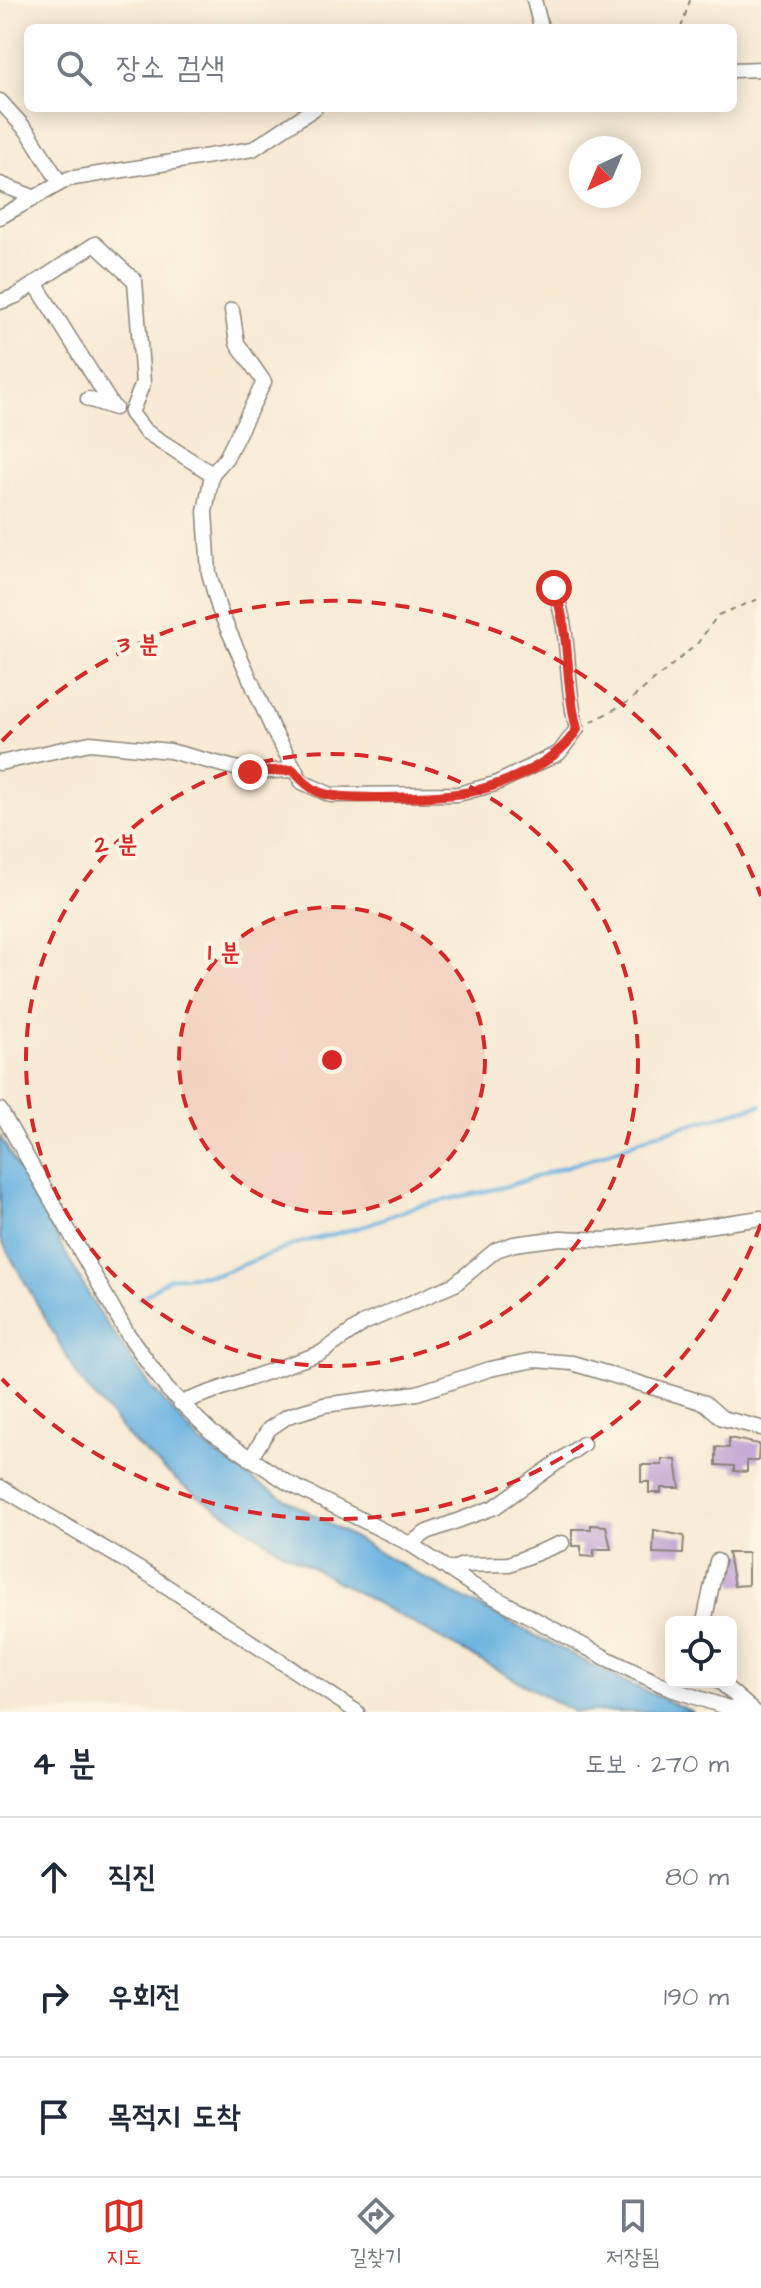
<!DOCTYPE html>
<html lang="ko">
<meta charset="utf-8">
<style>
:root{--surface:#fff;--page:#f6f6f7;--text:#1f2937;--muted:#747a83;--line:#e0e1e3;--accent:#d93025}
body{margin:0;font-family:"Architects Daughter","Poor Story",sans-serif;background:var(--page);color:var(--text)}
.controls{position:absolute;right:24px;bottom:24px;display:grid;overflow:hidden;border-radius:12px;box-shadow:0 4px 20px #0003}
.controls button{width:72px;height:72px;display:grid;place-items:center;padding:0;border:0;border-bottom:2px solid var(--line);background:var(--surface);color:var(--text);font:40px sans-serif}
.compass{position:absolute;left:569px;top:136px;width:72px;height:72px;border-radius:50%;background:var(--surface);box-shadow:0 4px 20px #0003;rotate:224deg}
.stop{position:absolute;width:24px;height:24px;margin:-18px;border:6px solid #d93025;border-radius:50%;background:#fff}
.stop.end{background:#d93025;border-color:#fff;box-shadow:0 2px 8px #0008}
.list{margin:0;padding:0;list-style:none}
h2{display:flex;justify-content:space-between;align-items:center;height:104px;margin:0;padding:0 32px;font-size:34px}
h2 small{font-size:26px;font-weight:400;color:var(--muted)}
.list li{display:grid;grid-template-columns:52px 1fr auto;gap:24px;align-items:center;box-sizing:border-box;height:120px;padding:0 32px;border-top:2px solid var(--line)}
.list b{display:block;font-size:30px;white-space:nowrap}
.list em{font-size:26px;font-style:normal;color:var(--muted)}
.icon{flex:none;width:44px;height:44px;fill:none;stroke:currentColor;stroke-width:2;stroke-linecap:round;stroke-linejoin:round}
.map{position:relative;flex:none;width:761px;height:1712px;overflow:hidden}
.search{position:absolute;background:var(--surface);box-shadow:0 4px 20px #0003;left:24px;right:24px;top:24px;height:88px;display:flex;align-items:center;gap:20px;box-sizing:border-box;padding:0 28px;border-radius:12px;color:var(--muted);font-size:30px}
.sheet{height:464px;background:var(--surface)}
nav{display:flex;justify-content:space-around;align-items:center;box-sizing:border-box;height:112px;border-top:2px solid var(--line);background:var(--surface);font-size:22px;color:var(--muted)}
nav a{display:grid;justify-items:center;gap:4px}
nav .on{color:var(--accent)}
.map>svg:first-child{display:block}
.water{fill:#69b2e1;stroke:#42677e;stroke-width:2}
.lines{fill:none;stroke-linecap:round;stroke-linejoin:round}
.stream{stroke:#69b2e1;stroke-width:4}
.building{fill:#bc9bd3}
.minor-casing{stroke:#8a8378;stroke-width:17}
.path{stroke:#8a8378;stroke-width:2;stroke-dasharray:6 6;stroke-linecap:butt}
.minor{stroke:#fff;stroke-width:14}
.route{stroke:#d93025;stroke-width:10}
.ring{fill:none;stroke:#d62828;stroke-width:4;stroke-dasharray:14 10}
.centre{fill:#d62828;stroke:#fcf5e5;stroke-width:4}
.ring-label{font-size:24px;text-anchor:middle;font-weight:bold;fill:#d62828;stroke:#fcf5e5;stroke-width:8;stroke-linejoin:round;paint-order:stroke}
</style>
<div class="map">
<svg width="761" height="1712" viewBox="0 0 761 1712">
<rect width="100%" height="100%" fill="#fcf5e5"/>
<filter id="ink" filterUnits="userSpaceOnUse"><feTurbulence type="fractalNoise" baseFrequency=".0125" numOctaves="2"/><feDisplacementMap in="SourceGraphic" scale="16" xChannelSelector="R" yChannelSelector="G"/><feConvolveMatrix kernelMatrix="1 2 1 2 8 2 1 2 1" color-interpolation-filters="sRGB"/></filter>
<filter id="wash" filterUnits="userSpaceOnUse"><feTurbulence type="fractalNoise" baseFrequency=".006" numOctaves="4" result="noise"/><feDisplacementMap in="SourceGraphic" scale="32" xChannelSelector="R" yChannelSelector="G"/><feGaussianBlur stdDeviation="1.8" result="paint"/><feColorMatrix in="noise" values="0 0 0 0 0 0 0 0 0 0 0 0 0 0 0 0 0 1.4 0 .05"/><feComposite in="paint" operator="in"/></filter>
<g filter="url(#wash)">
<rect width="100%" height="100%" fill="#f8ead4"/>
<path class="water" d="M 0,1136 L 98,1311 L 151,1387 L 201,1443 L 259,1484 L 432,1582 L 621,1680 L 693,1712 L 574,1712 L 280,1550 L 183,1486 L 133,1442 L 80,1380 L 0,1238 Z"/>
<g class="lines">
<path class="stream" d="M 140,1299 L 169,1278 L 219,1274 L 299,1243 L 358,1228 L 414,1207 L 508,1186 L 622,1148 L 652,1135 L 761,1105"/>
</g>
<g id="blocks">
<path class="building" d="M 729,1438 L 759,1444 L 758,1461 L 747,1461 L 747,1472 L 734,1471 L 734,1466 L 716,1465 L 716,1447 L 729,1448 Z
M 662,1459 L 676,1460 L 680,1488 L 661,1488 L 661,1493 L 649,1493 L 649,1482 L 641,1482 L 641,1465 L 662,1465 Z
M 591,1525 L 606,1526 L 611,1549 L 594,1549 L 594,1557 L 581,1556 L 581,1546 L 572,1546 L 572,1529 L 591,1529 Z
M 654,1530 L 684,1536 L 683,1554 L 653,1553 Z
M 728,1553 L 748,1553 L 748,1585 L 734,1586 Z"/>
</g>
</g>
<g filter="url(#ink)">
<use href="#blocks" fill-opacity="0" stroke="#8a8378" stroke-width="2"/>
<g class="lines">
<defs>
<path id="minor" d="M 534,0 L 541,27
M 733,70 L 761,69
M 0,101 L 29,133 L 60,183
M 0,184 L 33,197
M 0,217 L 68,179 L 253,149 L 315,108
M 35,283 L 113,407
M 0,302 L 16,296 L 95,244 L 135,281 L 143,383 L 131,413 L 145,431 L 212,474
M 232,310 L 237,343 L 264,382 L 226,458 L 212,474 L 205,512 L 209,573 L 219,609 L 272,728 L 302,782 L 331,795 L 458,794 L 495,784 L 559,753 L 577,729 C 564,680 572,637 554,588
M 88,399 L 115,408
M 0,763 L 90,743 L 170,751 L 250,772 L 293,770
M 0,1110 L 127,1333 L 167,1389 L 211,1432 L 288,1483 L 410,1544 L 472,1585 L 608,1659 L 671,1689 L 741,1712
M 180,1403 L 321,1353 L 364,1323 L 455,1284 L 496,1250 L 514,1244 L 560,1238 L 605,1240 L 645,1235 L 761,1218
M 250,1459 L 269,1429 L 288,1416 L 324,1405 L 417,1393 L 490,1369 L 535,1360 L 572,1363 L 705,1403 L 722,1418 L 761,1428
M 0,1487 L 151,1576 L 357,1712
M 410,1544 L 427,1532 L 495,1507 L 583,1444
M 449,1570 L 463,1565 L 509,1564 L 562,1543
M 704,1622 L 717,1561
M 720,1682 L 755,1712"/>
</defs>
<use href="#minor" class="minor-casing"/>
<path class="path" d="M 681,28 L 690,0
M 591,722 L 628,702 L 697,644 L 718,615 L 761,598"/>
<use href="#minor" class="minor"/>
</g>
</g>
<g class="lines" filter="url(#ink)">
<path class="route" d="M 250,772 L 293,770 C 301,780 309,788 321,793 C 345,802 448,797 474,791 C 510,782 558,762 577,729 C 564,680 572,638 554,588"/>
</g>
<circle cx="332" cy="1060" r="153" fill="#d62828" fill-opacity=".12"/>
<g class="ring">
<circle cx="332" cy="1060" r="153"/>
<circle cx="332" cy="1060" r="306"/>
<path d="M761 1224A459 459 0 0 1 2 1379M2 741A459 459 0 0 1 761 896"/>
</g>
<circle cx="332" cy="1060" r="12" class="centre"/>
<g class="ring-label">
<text x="138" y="652">3 분</text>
<text x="116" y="852">2 분</text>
<text x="224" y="960">1 분</text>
</g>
</svg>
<div class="controls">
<button><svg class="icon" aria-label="locate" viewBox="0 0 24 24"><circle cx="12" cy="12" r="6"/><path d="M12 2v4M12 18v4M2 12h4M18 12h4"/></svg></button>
</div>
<svg class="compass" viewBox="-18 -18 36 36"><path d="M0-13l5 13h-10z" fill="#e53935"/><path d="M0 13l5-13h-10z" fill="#747a83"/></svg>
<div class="stop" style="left:554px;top:588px"></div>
<div class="stop end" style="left:250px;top:772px"></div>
<div class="search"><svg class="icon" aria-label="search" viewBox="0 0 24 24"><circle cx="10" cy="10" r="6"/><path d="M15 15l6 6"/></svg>장소 검색</div>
</div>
<section class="sheet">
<h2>4 분<small>도보 · 270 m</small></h2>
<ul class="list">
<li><svg class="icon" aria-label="ahead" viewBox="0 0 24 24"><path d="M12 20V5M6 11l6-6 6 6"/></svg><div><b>직진</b></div><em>80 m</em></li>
<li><svg class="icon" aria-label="right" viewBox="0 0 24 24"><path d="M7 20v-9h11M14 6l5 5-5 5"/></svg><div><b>우회전</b></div><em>190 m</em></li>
<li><svg class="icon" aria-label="arrive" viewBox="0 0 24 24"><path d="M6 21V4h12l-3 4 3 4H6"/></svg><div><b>목적지 도착</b></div></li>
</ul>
</section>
<nav>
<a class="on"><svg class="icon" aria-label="map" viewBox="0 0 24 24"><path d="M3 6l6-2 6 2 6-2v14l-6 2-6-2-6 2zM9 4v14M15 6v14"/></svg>지도</a>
<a><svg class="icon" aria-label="directions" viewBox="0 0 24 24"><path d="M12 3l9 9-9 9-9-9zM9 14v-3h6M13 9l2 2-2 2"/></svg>길찾기</a>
<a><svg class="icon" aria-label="saved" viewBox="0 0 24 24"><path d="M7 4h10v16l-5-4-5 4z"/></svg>저장됨</a>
</nav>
